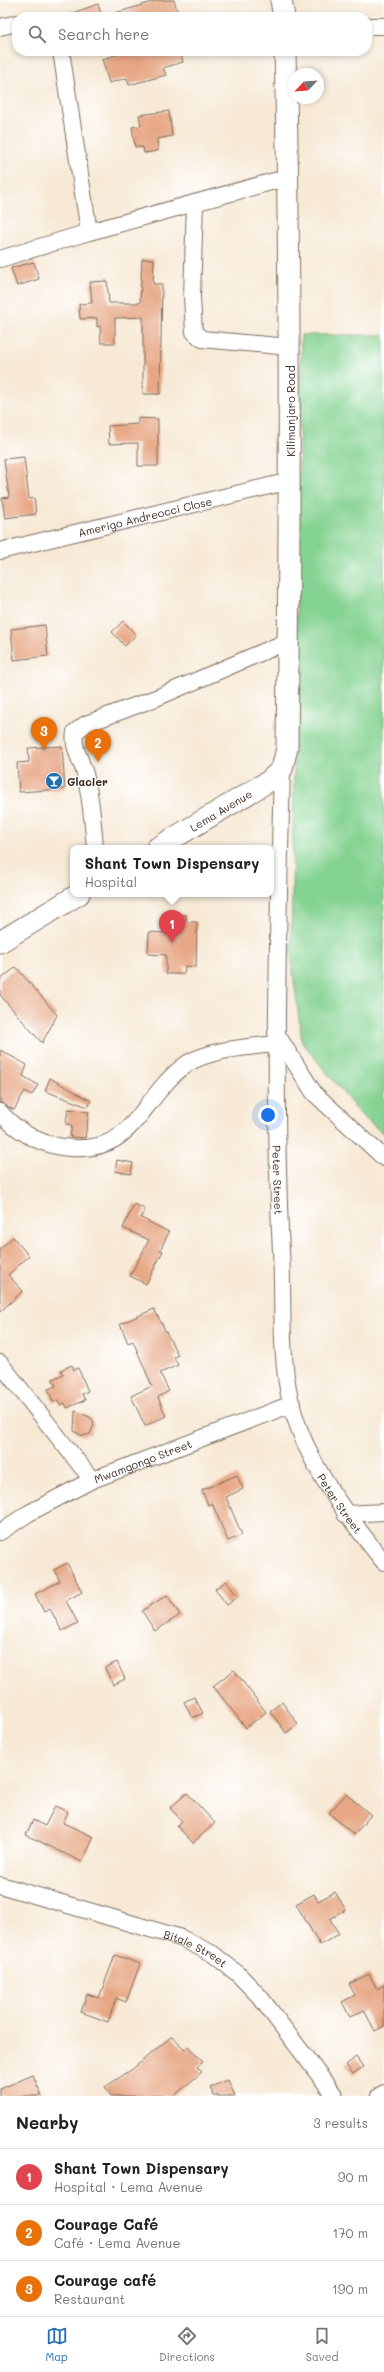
<!DOCTYPE html>
<meta charset="utf-8">
<style>
:root{--surface:#fff;--page:#f6f6f6;--text:#202124;--muted:#757577;--line:#e0e0e0;--accent:#1f6fb2}
body{margin:0;font-family:Mali,sans-serif;background:var(--page);color:var(--text)}
.compass{position:absolute;left:288px;top:68px;width:36px;height:36px;border-radius:50%;background:var(--surface);box-shadow:0 2px 6px #0003;rotate:245deg}
.you{position:absolute;left:268px;top:1115px;width:14px;height:14px;margin:-10px;border:3px solid #fff;border-radius:50%;background:#1a73e8;box-shadow:0 0 0 6px #1a73e833}
.badge{display:grid;place-items:center;width:26px;height:26px;border-radius:50%;background:var(--accent);color:#fff;font-size:13px;font-weight:700}
.pin{position:absolute;translate:-50% -33px;filter:drop-shadow(0 1px 2px #0008)}
.pin::after{content:'';position:absolute;top:21px;width:14px;height:12px;background:inherit;clip-path:polygon(0 0,100% 0,50% 100%)}
.popup{position:absolute;left:70px;top:845px;width:204px;height:52px;box-sizing:border-box;display:grid;place-content:center;border-radius:8px;background:var(--surface);filter:drop-shadow(0 1px 3px #0005);font-size:13px;white-space:nowrap;color:var(--muted)}
.popup b{font-size:15px;color:var(--text)}
.popup::after{content:'';position:absolute;left:50%;top:100%;margin-left:-8px;border:8px solid transparent;border-top-color:var(--surface)}
.list{margin:0;padding:0;list-style:none}
h2{display:flex;justify-content:space-between;align-items:center;height:52px;margin:0;padding:0 16px;font-size:17px}
h2 small{font-size:13px;font-weight:400;color:var(--muted)}
.list li{display:grid;grid-template-columns:26px 1fr auto;gap:12px;align-items:center;box-sizing:border-box;height:56px;padding:0 16px;border-top:1px solid var(--line)}
.list b{display:block;font-size:15px;white-space:nowrap}
.list p{margin:0;font-size:13px;white-space:nowrap;color:var(--muted)}
.list em{font-size:13px;font-style:normal;color:var(--muted)}
.icon{flex:none;width:22px;height:22px;fill:none;stroke:currentColor;stroke-width:2;stroke-linecap:round;stroke-linejoin:round}
.map{position:relative;flex:none;width:384px;height:2096px;overflow:hidden}
.search{position:absolute;background:var(--surface);box-shadow:0 2px 6px #0003;left:12px;right:12px;top:12px;height:44px;display:flex;align-items:center;gap:10px;box-sizing:border-box;padding:0 14px;border-radius:16px;color:var(--muted);font-size:15px}
.sheet{height:220px;background:var(--surface)}
nav{display:flex;justify-content:space-around;align-items:center;box-sizing:border-box;height:56px;border-top:1px solid var(--line);background:var(--surface);font-size:11px;color:var(--muted)}
nav a{display:grid;justify-items:center;gap:2px}
nav .on{color:var(--accent)}
.map>svg:first-child{display:block}
.grass{fill:#85d392;stroke:#607e58}
.building{fill:#e7a785}
.lines{fill:none;stroke-linecap:round;stroke-linejoin:round}
.minor-casing{stroke:#7d6d5e;stroke-width:18}
.major-casing{stroke:#7d6d5e;stroke-width:23}
.minor{stroke:#fff;stroke-width:16}
.major{stroke:#fff;stroke-width:21}
.labels{text-anchor:middle;dominant-baseline:central;stroke-width:3;stroke-linejoin:round;paint-order:stroke}
.street-label{font-size:11px;fill:#3b2a1e;stroke:#fff}
.poi-label{font-size:11px;font-weight:bold;fill:#3b2a1e;stroke:#fff;text-anchor:start}
</style>
<div class="map">
<svg width="384" height="2096" viewBox="0 0 384 2096">
<rect width="100%" height="100%" fill="#fff"/>
<filter id="ink" filterUnits="userSpaceOnUse"><feTurbulence type="fractalNoise" baseFrequency=".025" numOctaves="2"/><feDisplacementMap in="SourceGraphic" scale="8" xChannelSelector="R" yChannelSelector="G"/><feConvolveMatrix kernelMatrix="1 2 1 2 8 2 1 2 1" color-interpolation-filters="sRGB"/></filter>
<filter id="wash" filterUnits="userSpaceOnUse"><feTurbulence type="fractalNoise" baseFrequency=".012" numOctaves="4" result="noise"/><feDisplacementMap in="SourceGraphic" scale="16" xChannelSelector="R" yChannelSelector="G"/><feGaussianBlur stdDeviation="0.9" result="paint"/><feColorMatrix in="noise" values="0 0 0 0 0 0 0 0 0 0 0 0 0 0 0 0 0 1.4 0 .05"/><feComposite in="paint" operator="in"/></filter>
<g filter="url(#wash)">
<rect width="100%" height="100%" fill="#f7e9d6"/>
<path class="grass" d="M 301,335 L 384,335 L 384,1134 L 361,1115 L 302,1042 L 291,957 Z"/>
<g id="blocks">
<path class="building" d="M 159,0 L 174,0 L 179,17 L 112,17 L 112,14 Z
M 98,4 L 102,17 L 67,17 L 67,15 Z
M 122,51 L 180,51 L 183,62 L 163,68 L 166,75 L 129,85 L 127,78 L 109,83 L 102,59 L 123,53 Z
M 169,111 L 172,136 L 157,139 L 158,151 L 144,153 L 143,147 L 135,147 L 132,127 L 141,126 L 139,115 Z
M 142,259 L 154,259 L 153,284 L 162,284 L 160,394 L 143,394 L 143,317 L 115,318 L 115,343 L 101,343 L 100,326 L 97,327 L 97,318 L 80,319 L 79,304 L 92,303 L 90,282 L 107,281 L 109,303 L 140,303 Z
M 34,262 L 39,279 L 17,286 L 11,268 Z
M 138,418 L 158,419 L 158,466 L 138,466 L 138,443 L 109,444 L 108,426 L 138,424 Z
M 24,457 L 29,499 L 34,498 L 36,514 L 5,518 L 2,498 L 9,497 L 4,459 Z
M 123,621 L 136,635 L 125,646 L 112,632 Z
M 45,625 L 48,656 L 14,660 L 11,629 Z
M 62,746 L 65,789 L 19,792 L 17,763 L 29,762 L 28,748 Z
M 168,914 L 186,915 L 186,922 L 197,922 L 196,967 L 185,966 L 184,974 L 166,974 L 166,955 L 148,954 L 149,932 L 167,933 Z
M 16,967 L 57,1015 L 42,1043 L 0,995 L 0,980 Z
M 0,1050 L 27,1065 L 23,1076 L 38,1085 L 32,1095 L 25,1091 L 14,1110 L 0,1102 Z
M 50,1078 L 91,1101 L 88,1107 L 45,1091 Z
M 68,1109 L 89,1112 L 85,1138 L 70,1137 L 72,1125 L 66,1124 Z
M 117,1160 L 133,1163 L 131,1174 L 115,1171 Z
M 134,1204 L 145,1209 L 141,1218 L 169,1232 L 160,1250 L 163,1251 L 146,1284 L 130,1276 L 149,1240 L 123,1228 Z
M 13,1237 L 29,1256 L 8,1275 L 23,1291 L 0,1312 L 0,1249 Z
M 154,1309 L 178,1355 L 174,1357 L 178,1365 L 160,1373 L 169,1391 L 158,1397 L 166,1416 L 145,1426 L 131,1396 L 152,1386 L 133,1341 L 128,1343 L 120,1324 Z
M 72,1365 L 74,1370 L 78,1368 L 88,1391 L 82,1394 L 85,1400 L 67,1408 L 65,1403 L 60,1405 L 58,1400 L 53,1402 L 48,1389 L 56,1386 L 53,1379 L 63,1374 L 61,1370 Z
M 75,1411 L 90,1417 L 93,1421 L 94,1425 L 90,1434 L 82,1436 L 74,1431 Z
M 237,1475 L 243,1489 L 226,1497 L 242,1535 L 228,1541 L 212,1503 L 208,1505 L 202,1490 Z
M 67,1563 L 82,1592 L 66,1601 L 78,1623 L 62,1631 L 50,1609 L 44,1612 L 35,1594 L 60,1581 L 54,1570 Z
M 226,1581 L 238,1597 L 227,1605 L 215,1589 Z
M 167,1595 L 180,1615 L 155,1631 L 142,1611 Z
M 117,1662 L 125,1679 L 113,1685 L 105,1668 Z
M 234,1670 L 266,1712 L 246,1728 L 213,1686 Z
M 194,1697 L 203,1713 L 192,1718 L 184,1702 Z
M 282,1702 L 298,1724 L 286,1733 L 270,1711 Z
M 187,1793 L 215,1823 L 193,1843 L 177,1826 L 182,1821 L 170,1808 Z
M 346,1794 L 371,1815 L 354,1835 L 329,1813 Z
M 55,1806 L 68,1812 L 63,1823 L 94,1837 L 82,1862 L 26,1835 L 33,1820 L 45,1826 Z
M 335,1892 L 346,1910 L 330,1919 L 339,1934 L 320,1945 L 296,1904 L 314,1894 L 318,1901 Z
M 115,1955 L 140,1964 L 126,2002 L 116,1998 L 108,2022 L 81,2012 L 87,1994 L 99,1998 Z
M 369,1974 L 377,1989 L 384,1985 L 384,2026 L 375,2031 L 364,2010 L 350,2017 L 342,2002 L 355,1995 L 349,1984 Z
M 172,2036 L 184,2050 L 189,2046 L 203,2062 L 197,2067 L 202,2072 L 174,2096 L 111,2096 L 105,2087 L 131,2070 Z
M 356,2057 L 363,2067 L 353,2074 L 346,2065 Z
M 33,2075 L 42,2096 L 0,2096 L 0,2089 Z
M 228,2080 L 235,2096 L 214,2096 L 210,2087 Z"/>
</g>
</g>
<g filter="url(#ink)">
<use href="#blocks" fill-opacity="0" stroke="#7d6d5e" stroke-width="1"/>
<g class="lines">
<defs>
<g id="minor">
<path d="M 367,26 L 384,26"/>
<path d="M 0,27 L 17,23"/>
<path d="M 61,51 L 89,232"/>
<path d="M 195,203 L 192,297 L 194,332 L 202,339 L 289,347"/>
<path d="M 0,259 L 89,232 L 289,177"/>
<path id="s1" d="M 0,551 L 290,481"/>
<path id="s2" d="M 282,769 C 278,930 273,1091 281,1252 C 284,1302 279,1355 291,1403 C 306,1463 346,1515 384,1562"/>
<path d="M 95,848 C 93,823 91,798 85,774 C 81,759 72,747 75,732 L 86,724 L 156,698 L 288,641"/>
<path d="M 276,1033 L 314,1093 L 384,1158"/>
<path d="M 0,1112 C 16,1130 37,1143 62,1147 C 120,1155 131,1124 163,1086 C 170,1078 179,1069 188,1063 C 214,1049 247,1047 276,1044"/>
<path d="M 0,1363 L 92,1480"/>
<path d="M 345,1514 L 384,1512"/>
<path id="s3" d="M 0,1532 L 29,1513 L 92,1480 L 292,1404"/>
<path id="s4" d="M 0,1885 L 181,1938 L 213,1954 L 238,1974 L 260,1997 L 335,2096"/>
<path d="M 379,2096 L 384,2093"/>
</g>
<g id="major">
<path d="M 281,0 L 284,17"/>
<path id="s5" d="M 157,848 L 269,781 L 282,769 L 287,748 C 290,516 291,283 285,51"/>
<path d="M 0,942 L 79,894"/>
</g>
</defs>
<use href="#minor" class="minor-casing"/>
<use href="#major" class="major-casing"/>
<use href="#minor" class="minor"/>
<use href="#major" class="major"/>
</g>
</g>
<defs>
<symbol id="bar-disc" viewBox="-11 -11 22 22"><circle r="9.5" fill="#1f6fb2" stroke="#fff"/><path d="M-6-5H6L.8 .8V4.5H3.5V6h-7V4.5H-.8V.8Z" fill="#fff"/></symbol>
</defs>
<g fill-rule="evenodd">
<use href="#bar-disc" x="44" y="771" width="20" height="20"/>
</g>
<g class="labels">
<g class="street-label">
<text transform="translate(290 411) rotate(-90)">Kilimanjaro Road</text>
<text stroke="none"><textPath href="#s1" startOffset="149">Amerigo Andreocci Close</textPath></text>
<text stroke="none"><textPath href="#s5" startOffset="74">Lema Avenue</textPath></text>
<text stroke="none"><textPath href="#s2" startOffset="411">Peter Street</textPath></text>
<text stroke="none"><textPath href="#s3" startOffset="160">Mwamgongo Street</textPath></text>
<text stroke="none"><textPath href="#s2" startOffset="747">Peter Street</textPath></text>
<text stroke="none"><textPath href="#s4" startOffset="206">Bitale Street</textPath></text>
</g>
<g class="poi-label">
<text x="67" y="781">Glacier</text>
</g>
</g>
</svg>
<svg class="compass" viewBox="-18 -18 36 36"><path d="M0-13l5 13h-10z" fill="#e53935"/><path d="M0 13l5-13h-10z" fill="#757577"/></svg>
<div class="you"></div>
<div class="pin badge" style="left:172px;top:943px;background:#e0444e">1</div>
<div class="popup"><b>Shant Town Dispensary</b>Hospital</div>
<div class="pin badge" style="left:98px;top:762px;background:#e8710a">2</div>
<div class="pin badge" style="left:44px;top:750px;background:#e8710a">3</div>
<div class="search"><svg class="icon" aria-label="search" viewBox="0 0 24 24"><circle cx="10" cy="10" r="6"/><path d="M15 15l6 6"/></svg>Search here</div>
</div>
<section class="sheet">
<h2>Nearby<small>3 results</small></h2>
<ul class="list">
<li><span class="badge" style="background:#e0444e">1</span><div><b>Shant Town Dispensary</b><p>Hospital · Lema Avenue</p></div><em>90 m</em></li>
<li><span class="badge" style="background:#e8710a">2</span><div><b>Courage Café</b><p>Café · Lema Avenue</p></div><em>170 m</em></li>
<li><span class="badge" style="background:#e8710a">3</span><div><b>Courage café</b><p>Restaurant</p></div><em>190 m</em></li>
</ul>
</section>
<nav>
<a class="on"><svg class="icon" aria-label="map" viewBox="0 0 24 24"><path d="M3 6l6-2 6 2 6-2v14l-6 2-6-2-6 2zM9 4v14M15 6v14"/></svg>Map</a>
<a><svg class="icon" aria-label="directions" viewBox="0 0 24 24"><path d="M12 3l9 9-9 9-9-9zM9 14v-3h6M13 9l2 2-2 2"/></svg>Directions</a>
<a><svg class="icon" aria-label="saved" viewBox="0 0 24 24"><path d="M7 4h10v16l-5-4-5 4z"/></svg>Saved</a>
</nav>
